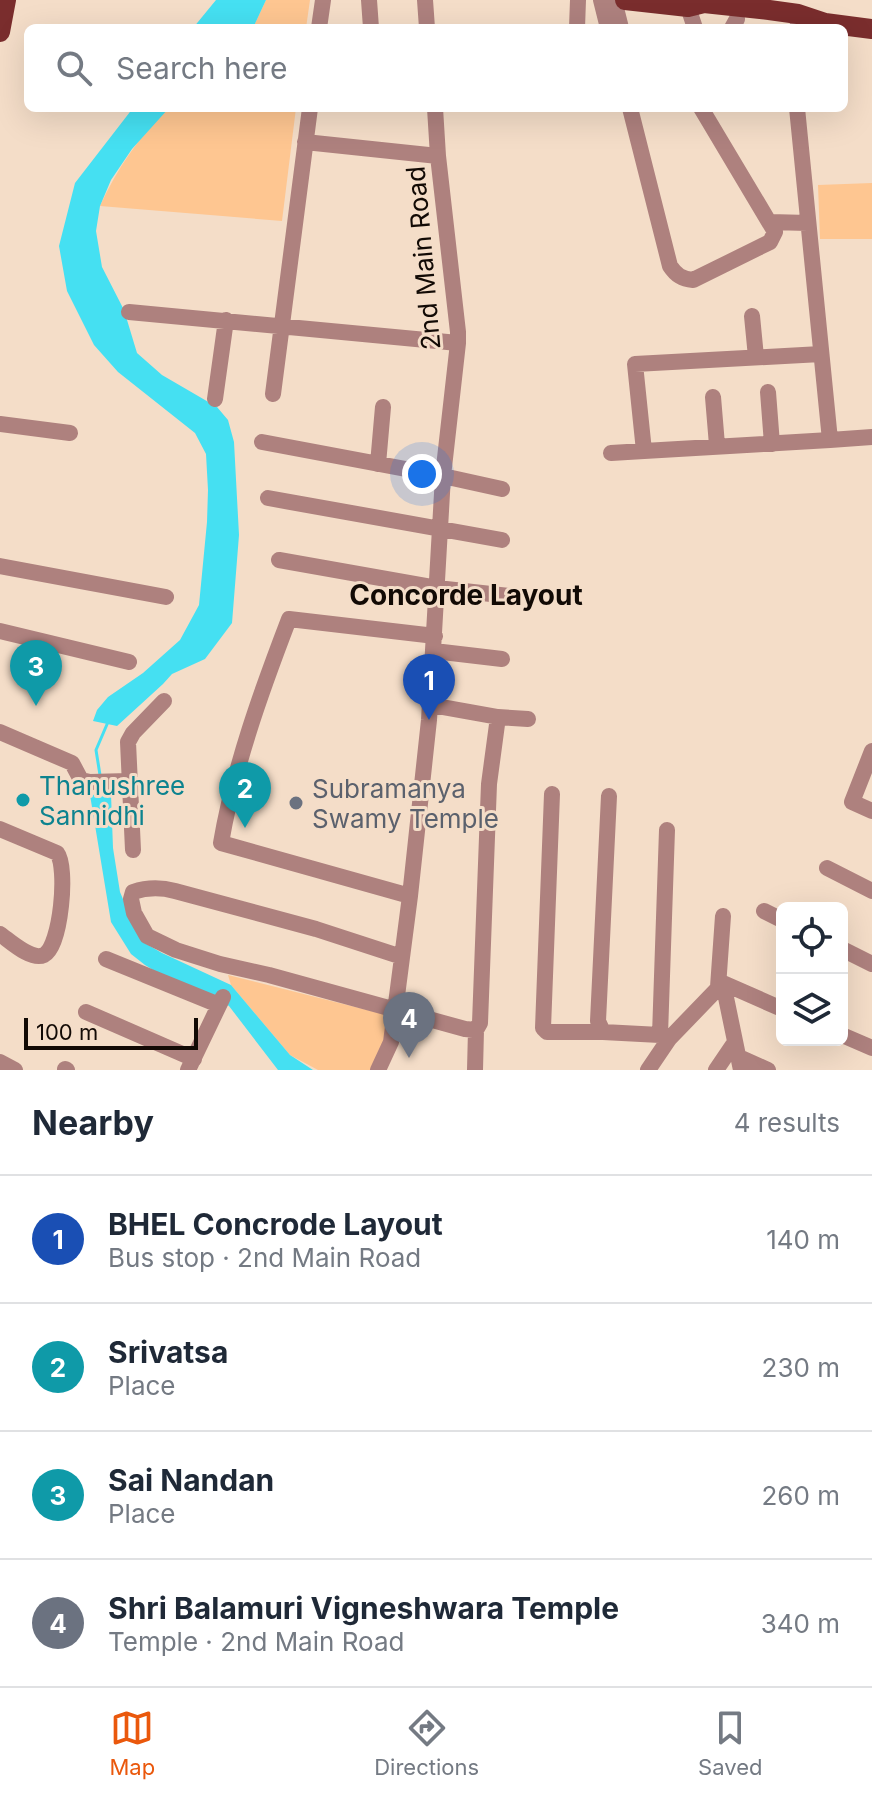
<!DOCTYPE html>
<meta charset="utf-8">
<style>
:root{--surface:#fff;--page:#f2f2f3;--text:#1f2937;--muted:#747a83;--line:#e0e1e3;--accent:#ea580c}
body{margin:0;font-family:Inter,sans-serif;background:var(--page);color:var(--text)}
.controls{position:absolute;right:24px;bottom:24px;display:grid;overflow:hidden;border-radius:12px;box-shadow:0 8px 32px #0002}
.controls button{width:72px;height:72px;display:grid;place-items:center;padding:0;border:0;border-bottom:2px solid var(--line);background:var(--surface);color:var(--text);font:40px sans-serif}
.scale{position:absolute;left:24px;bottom:20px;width:174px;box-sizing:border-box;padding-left:8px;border:4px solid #120a05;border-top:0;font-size:22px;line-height:28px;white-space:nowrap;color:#120a05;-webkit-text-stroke:6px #f4ddc8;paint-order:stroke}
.you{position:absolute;left:422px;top:474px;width:28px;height:28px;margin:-20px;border:6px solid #fff;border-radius:50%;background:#1a73e8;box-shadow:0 0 0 12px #1a73e833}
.badge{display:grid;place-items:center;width:52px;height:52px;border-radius:50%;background:var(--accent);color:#fff;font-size:26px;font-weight:700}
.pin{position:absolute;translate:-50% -66px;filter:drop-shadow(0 2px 4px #0008)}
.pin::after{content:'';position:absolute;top:42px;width:28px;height:24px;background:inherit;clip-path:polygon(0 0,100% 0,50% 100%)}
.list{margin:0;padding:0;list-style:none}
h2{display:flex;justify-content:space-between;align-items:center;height:104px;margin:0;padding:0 32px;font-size:34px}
h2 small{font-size:26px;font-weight:400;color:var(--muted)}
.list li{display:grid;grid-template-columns:52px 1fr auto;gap:24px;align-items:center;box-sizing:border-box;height:128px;padding:0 32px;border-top:2px solid var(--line)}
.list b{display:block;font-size:30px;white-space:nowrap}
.list p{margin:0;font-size:26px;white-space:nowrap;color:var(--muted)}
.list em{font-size:26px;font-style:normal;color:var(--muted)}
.icon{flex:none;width:44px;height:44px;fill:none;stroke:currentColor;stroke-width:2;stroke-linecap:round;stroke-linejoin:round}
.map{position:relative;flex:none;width:872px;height:1070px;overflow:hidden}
.search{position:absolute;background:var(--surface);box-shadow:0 8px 32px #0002;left:24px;right:24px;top:24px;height:88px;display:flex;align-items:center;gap:20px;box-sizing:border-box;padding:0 28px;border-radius:12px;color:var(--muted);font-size:30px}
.sheet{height:616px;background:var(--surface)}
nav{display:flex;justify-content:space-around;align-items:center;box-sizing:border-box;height:112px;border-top:2px solid var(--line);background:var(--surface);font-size:22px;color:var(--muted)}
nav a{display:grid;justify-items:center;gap:4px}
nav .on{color:var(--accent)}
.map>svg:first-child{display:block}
.green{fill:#fec691}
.water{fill:#45e0f2}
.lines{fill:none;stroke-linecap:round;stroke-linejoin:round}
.stream{stroke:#45e0f2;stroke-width:3}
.minor{stroke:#ae817e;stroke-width:16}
.major{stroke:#7a2d2d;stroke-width:20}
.culture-dot{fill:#0f9aa8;stroke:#f4ddc8;stroke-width:3}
.worship-dot{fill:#6b7280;stroke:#f4ddc8;stroke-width:3}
.labels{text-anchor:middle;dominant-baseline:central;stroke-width:6;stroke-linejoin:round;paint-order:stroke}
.street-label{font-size:26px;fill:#120a05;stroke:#f4ddc8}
.culture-label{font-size:26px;fill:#0d838f;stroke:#f4ddc8;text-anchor:start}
.worship-label{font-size:26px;fill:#5b616d;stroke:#f4ddc8;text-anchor:start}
.neighbourhood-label{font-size:28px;font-weight:bold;fill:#120a05;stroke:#f4ddc8}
</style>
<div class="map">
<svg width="872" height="1070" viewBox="0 0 872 1070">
<rect width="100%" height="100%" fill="#f4ddc8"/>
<path class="green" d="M 266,0 L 310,0 L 306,28 L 253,28 Z
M 169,108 L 296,108 L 282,221 L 100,206 C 117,169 139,136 169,108 Z
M 872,183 L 872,239 L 820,239 L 818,185 Z
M 228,975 L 391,1016 L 388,1041 L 372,1070 L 318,1070 L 290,1055 L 231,985 Z"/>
<path class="water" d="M 216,0 L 266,0 L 253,28 L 193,28 Z
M 133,108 L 169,108 L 132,149 L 111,180 L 100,206 L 96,231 L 102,267 L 124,310 L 137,353 L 162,375 L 217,407 L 228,420 L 234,442 L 239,535 L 232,623 L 205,659 L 172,674 L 163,684 L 117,726 L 93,721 L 97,710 L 108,697 L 143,673 L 180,640 L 199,605 L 207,522 L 208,490 L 206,454 L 195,433 L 118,372 L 94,345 L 67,291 L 59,246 L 75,183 Z
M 111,794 L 113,848 L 120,892 L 133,923 L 143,942 L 162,953 L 231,985 L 290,1055 L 313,1070 L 278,1070 L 229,1006 L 213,995 L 169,980 L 145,965 L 131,954 L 111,922 L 90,795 Z"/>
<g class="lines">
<path class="stream" d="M 100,775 L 96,750 L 108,722"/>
<path class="minor" d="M 369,0 L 371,28
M 425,0 L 427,28
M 601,0 L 608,28
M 614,0 L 621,28
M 688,7 L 695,28
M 319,28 L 323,0
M 577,28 L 578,0
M 732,28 L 737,19
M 797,28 L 797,27
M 630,108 L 670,266 C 676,275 682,279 693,280 L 770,242 L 775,232 L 701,108
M 797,108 L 830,440 L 872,437
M 305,142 L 438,156
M 770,222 L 808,223
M 129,312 L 458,343
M 752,316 L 756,357
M 821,354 L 635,364 L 644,451 L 830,440
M 768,392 L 772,444
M 273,394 L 310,108
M 713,397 L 717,445
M 215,399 L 226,320
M 0,424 L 70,433
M 262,442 L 443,476 L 502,489
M 611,453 L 644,451
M 378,464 L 383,407
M 268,498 L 502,540
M 279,560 L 437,588 L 509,596
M 0,566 L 166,597
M 0,631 L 129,662
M 434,651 L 502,659
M 498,717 L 528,719
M 0,732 L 72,763 L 81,780 L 90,782 L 129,781
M 872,751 L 852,802 L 872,811
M 552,794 L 543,1028 L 547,1032 L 603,1032
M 609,796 L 598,1021 L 603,1032 L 660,1035 L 669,1039 L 648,1070
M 0,829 L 57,853 C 68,867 61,946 44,955 C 31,961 10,941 0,934
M 133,850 L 128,742 L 133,733 L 164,701
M 827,868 L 872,891
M 410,896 L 221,843 C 234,767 261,692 289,619 L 435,636
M 764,911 L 782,920
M 842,949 L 872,964
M 402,957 L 316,929 L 175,891 C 160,887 148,887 133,892 L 131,899 L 134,913 L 147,936 L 176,950 L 220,964 L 269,975 L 465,1029 L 476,1030 L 480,1023 L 489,784 L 498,717 L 431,705
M 106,959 L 219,1005
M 723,983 L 782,1009
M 718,987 L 723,916
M 86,1012 L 194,1059
M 660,1035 L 667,830
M 842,1035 L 872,1048
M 669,1039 L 723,983 L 741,1070
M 739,1057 L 768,1070
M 0,1062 L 15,1070
M 65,1069 L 67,1070
M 188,1070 L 223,997
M 378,1070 L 391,1042 L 410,896 L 429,720 L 443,476 L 458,343 L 458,332 L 438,156 L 435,108
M 475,1070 L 476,1030
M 716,1070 L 735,1042"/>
<path class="major" d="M 625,0 L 688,7 L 704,3 L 769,10 L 798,14 L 825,23 L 872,29
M 0,32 L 6,0"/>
</g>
<circle class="culture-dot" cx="23" cy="800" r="8"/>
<circle class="worship-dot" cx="296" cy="803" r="8"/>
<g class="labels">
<g class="street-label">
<text transform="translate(423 258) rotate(-95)">2nd Main Road</text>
</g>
<g class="culture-label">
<text x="39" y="785">Thanushree<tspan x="39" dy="30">Sannidhi</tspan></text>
</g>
<g class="worship-label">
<text x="312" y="788">Subramanya<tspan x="312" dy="30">Swamy Temple</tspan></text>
</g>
<g class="neighbourhood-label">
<text x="466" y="595">Concorde Layout</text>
</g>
</g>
</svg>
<div class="controls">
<button><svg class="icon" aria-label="locate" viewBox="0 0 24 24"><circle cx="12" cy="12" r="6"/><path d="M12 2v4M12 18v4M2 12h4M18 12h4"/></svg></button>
<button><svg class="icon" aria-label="layers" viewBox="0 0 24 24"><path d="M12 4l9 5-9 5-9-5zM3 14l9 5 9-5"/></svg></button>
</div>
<div class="scale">100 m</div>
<div class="you"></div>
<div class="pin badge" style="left:429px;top:720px;background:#1a4fb4">1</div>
<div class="pin badge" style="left:245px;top:828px;background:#0f9aa8">2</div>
<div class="pin badge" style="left:36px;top:706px;background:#0f9aa8">3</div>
<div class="pin badge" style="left:409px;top:1058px;background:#6b7280">4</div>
<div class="search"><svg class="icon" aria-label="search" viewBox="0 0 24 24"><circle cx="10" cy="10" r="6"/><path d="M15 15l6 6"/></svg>Search here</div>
</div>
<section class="sheet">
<h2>Nearby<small>4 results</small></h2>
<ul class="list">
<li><span class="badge" style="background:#1a4fb4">1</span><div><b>BHEL Concrode Layout</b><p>Bus stop · 2nd Main Road</p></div><em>140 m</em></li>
<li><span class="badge" style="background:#0f9aa8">2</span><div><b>Srivatsa</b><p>Place</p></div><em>230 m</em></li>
<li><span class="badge" style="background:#0f9aa8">3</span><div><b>Sai Nandan</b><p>Place</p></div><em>260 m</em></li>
<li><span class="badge" style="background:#6b7280">4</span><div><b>Shri Balamuri Vigneshwara Temple</b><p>Temple · 2nd Main Road</p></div><em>340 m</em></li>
</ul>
</section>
<nav>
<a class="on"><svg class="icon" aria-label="map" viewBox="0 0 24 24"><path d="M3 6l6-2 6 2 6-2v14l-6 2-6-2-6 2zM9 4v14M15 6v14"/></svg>Map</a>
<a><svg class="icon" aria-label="directions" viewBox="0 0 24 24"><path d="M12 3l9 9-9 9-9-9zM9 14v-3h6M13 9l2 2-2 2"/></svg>Directions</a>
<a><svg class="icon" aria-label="saved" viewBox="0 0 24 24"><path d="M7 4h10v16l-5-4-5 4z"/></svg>Saved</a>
</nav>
